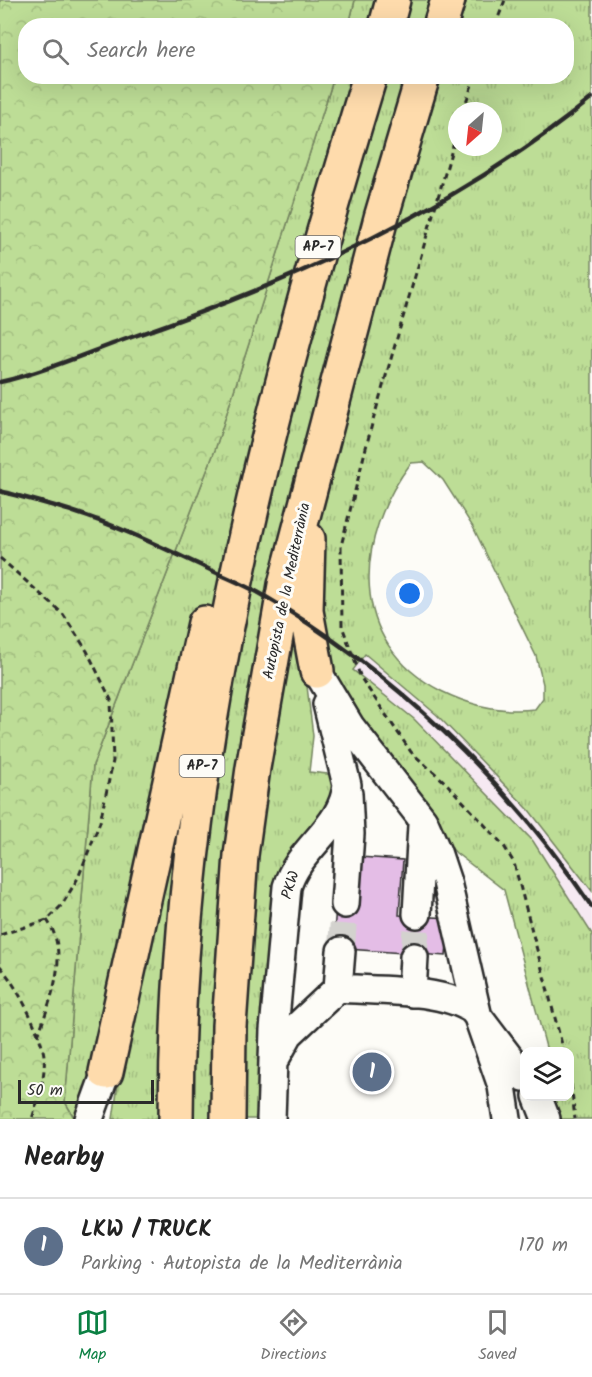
<!DOCTYPE html>
<meta charset="utf-8">
<style>
:root{--surface:#fff;--page:#f6f6f6;--text:#222;--muted:#767676;--line:#e0e0e0;--accent:#0b8043}
body{margin:0;font-family:Kalam,sans-serif;background:var(--page);color:var(--text)}
.controls{position:absolute;right:18px;bottom:18px;display:grid;overflow:hidden;border-radius:12px;box-shadow:0 6px 24px #0002}
.controls button{width:54px;height:54px;display:grid;place-items:center;padding:0;border:0;border-bottom:2px solid var(--line);background:var(--surface);color:var(--text);font:30px sans-serif}
.compass{position:absolute;left:448px;top:102px;width:54px;height:54px;border-radius:50%;background:var(--surface);box-shadow:0 6px 24px #0002;rotate:207deg}
.scale{position:absolute;left:18px;bottom:15px;width:136px;box-sizing:border-box;padding-left:6px;border:3px solid #2b2b2b;border-top:0;font-size:16px;line-height:21px;white-space:nowrap;color:#2b2b2b;-webkit-text-stroke:4px #fdfcf7;paint-order:stroke}
.you{position:absolute;left:410px;top:594px;width:21px;height:21px;margin:-15px;border:4px solid #fff;border-radius:50%;background:#1a73e8;box-shadow:0 0 0 9px #1a73e833}
.badge{display:grid;place-items:center;width:39px;height:39px;border-radius:50%;background:var(--accent);color:#fff;font-size:20px;font-weight:700}
.pin{position:absolute;translate:-50% -50%;border:3px solid #fff;box-shadow:0 2px 6px #0006}
.list{margin:0;padding:0;list-style:none}
h2{display:flex;justify-content:space-between;align-items:center;height:78px;margin:0;padding:0 24px;font-size:26px}
h2 small{font-size:20px;font-weight:400;color:var(--muted)}
.list li{display:grid;grid-template-columns:39px 1fr auto;gap:18px;align-items:center;box-sizing:border-box;height:96px;padding:0 24px;border-top:2px solid var(--line)}
.list b{display:block;font-size:22px;white-space:nowrap}
.list p{margin:0;font-size:20px;white-space:nowrap;color:var(--muted)}
.list em{font-size:20px;font-style:normal;color:var(--muted)}
.icon{flex:none;width:33px;height:33px;fill:none;stroke:currentColor;stroke-width:2;stroke-linecap:round;stroke-linejoin:round}
.map{position:relative;flex:none;width:592px;height:1119px;overflow:hidden}
.search{position:absolute;background:var(--surface);box-shadow:0 6px 24px #0002;left:18px;right:18px;top:18px;height:66px;display:flex;align-items:center;gap:15px;box-sizing:border-box;padding:0 21px;border-radius:24px;color:var(--muted);font-size:22px}
.sheet{height:174px;background:var(--surface)}
nav{display:flex;justify-content:space-around;align-items:center;box-sizing:border-box;height:84px;border-top:2px solid var(--line);background:var(--surface);font-size:16px;color:var(--muted)}
nav a{display:grid;justify-items:center;gap:3px}
nav .on{color:var(--accent)}
.map>svg:first-child{display:block}
.built{fill:#f6e9f2}
.grass{fill:url(#grass-tufts);stroke:#748460;stroke-width:1.5;fill-rule:evenodd}
.forest{fill:url(#forest-crowns);stroke:#748460;stroke-width:1.5}
.building{fill:#e4bde6;stroke:#2b2b2b;stroke-width:1.5}
.lines{fill:none;stroke-linecap:round;stroke-linejoin:round}
.minor-tunnel{stroke:#d3d2ce;stroke-width:27;stroke-dasharray:27 14;stroke-linecap:butt}
.minor-casing{stroke:#2b2b2b;stroke-width:32}
.highway-casing{stroke:#2b2b2b;stroke-width:38}
.path{stroke:#2b2b2b;stroke-width:3;stroke-dasharray:6 4.5;stroke-linecap:butt}
.minor{stroke:#fdfcf7;stroke-width:27}
.highway{stroke:#fedbac;stroke-width:33}
.rail{stroke:#2b2b2b;stroke-width:4.5}
.labels{text-anchor:middle;dominant-baseline:central;stroke-width:6;stroke-linejoin:round;paint-order:stroke}
.shield{fill:#fdfcf7;stroke:#6a6a68;stroke-width:1.5}
.shield-label{font-size:14px;font-weight:bold;fill:#2b2b2b}
.street-label{font-size:15px;fill:#2b2b2b;stroke:#fdfcf7}
</style>
<div class="map">
<svg width="592" height="1119" viewBox="0 0 592 1119">
<defs>
<pattern id="grass-tufts" width="24" height="20" patternUnits="userSpaceOnUse" patternTransform="scale(1.5)"><rect width="24" height="20" fill="#bddd96"/><path d="M3 7l-1-3M5 7V3M7 7l1-3M15 17l-1-3M17 17v-4M19 17l1-3" fill="none" stroke="#a3be81"/></pattern>
<pattern id="forest-crowns" width="20" height="18" patternUnits="userSpaceOnUse" patternTransform="scale(1.5)"><rect width="20" height="18" fill="#bddd96"/><path d="M2 6a3 3 0 1 1 6 0M12 15a3 3 0 1 1 6 0" fill="none" stroke="#a3be81"/></pattern>
</defs>
<rect width="100%" height="100%" fill="#fdfcf7"/>
<filter id="ink" filterUnits="userSpaceOnUse"><feTurbulence type="fractalNoise" baseFrequency=".0167" numOctaves="2"/><feDisplacementMap in="SourceGraphic" scale="12" xChannelSelector="R" yChannelSelector="G"/><feConvolveMatrix kernelMatrix="1 2 1 2 8 2 1 2 1" color-interpolation-filters="sRGB"/></filter>
<g filter="url(#ink)">
<path class="built" d="M 365,654 L 437,715 L 529,810 L 592,891 L 592,934 L 533,841 L 353,670 Z"/>
<path class="grass" d="M 355,0 L 592,0 L 592,891 L 529,810 L 437,715 L 365,654 L 353,670 L 414,719 L 533,841 L 592,934 L 592,1119 L 556,1119 L 553,1097 L 570,1096 L 570,1052 L 547,1051 L 504,890 L 456,853 L 442,838 L 304,661 L 313,736 L 309,772 L 337,775 L 340,792 L 292,855 L 267,1119 L 113,1119 L 124,1043 L 75,1119 L 65,1102 L 93,765 L 215,450 L 334,77 L 566,76 L 566,26 L 349,25 ZM 457,111 L 493,111 L 493,147 L 457,147 ZM 424,462 L 443,480 L 473,527 L 536,656 L 543,684 L 543,698 L 535,709 C 502,713 471,706 441,691 C 347,643 354,538 411,463 Z"/>
<path class="forest" d="M 0,0 L 355,0 L 349,25 L 26,26 L 26,76 L 334,77 L 215,450 L 93,765 L 65,1102 L 75,1119 L 0,1119 Z"/>
<path class="building" d="M 359,857 L 403,860 L 399,915 L 449,918 L 446,956 L 333,948 L 336,905 Z"/>
<g class="lines">
<path class="minor-tunnel" d="M 341,951 L 345,904
M 414,957 L 417,914"/>
<defs>
<path id="minor" d="M 317,671 L 350,726 L 423,820 L 437,852 L 447,882 L 478,1017 L 502,1086 L 507,1119
M 345,904 L 350,834 L 348,794
M 417,914 L 422,825
M 338,988 C 376,991 442,988 473,1010 L 524,1077
M 412,993 L 414,957
M 274,1061 L 289,1034 L 338,988 L 341,951
M 537,1096 L 546,1119
M 89,1119 L 106,1072
M 271,1119 L 274,1030 L 287,887 C 299,847 343,828 347,785 L 327,704"/>
<path id="highway" d="M 386,26 L 393,0
M 440,26 L 448,0
M 308,539 L 306,611 L 317,671
M 106,1072 L 205,623
M 176,1119 C 176,758 266,419 370,76
M 228,1119 L 229,1026 L 241,855 L 253,768 L 285,585 L 381,218 L 423,76"/>
</defs>
<use href="#minor" class="minor-casing"/>
<use href="#highway" class="highway-casing"/>
<path class="path" d="M 495,26 L 505,0
M 463,111 L 475,76
M 457,132 L 372,424 L 341,546 L 342,626 L 361,678 L 411,752 L 447,784 L 504,846 L 514,863 L 564,1052
M 0,558 L 63,614 L 87,651 L 111,700 L 113,761 L 100,822 L 78,878 L 62,905 L 47,920 L 0,935
M 0,966 C 16,985 37,1025 43,1050 C 48,1070 38,1100 32,1119
M 38,1036 C 50,999 71,955 47,920
M 570,1074 L 575,1119"/>
<use href="#minor" class="minor"/>
<use href="#highway" class="highway"/>
<path class="rail" d="M 0,382 C 44,372 87,353 129,338 C 295,281 455,209 592,98
M 0,491 C 25,498 50,504 74,512 C 118,526 159,546 200,565 C 220,575 242,583 261,594 C 393,671 507,780 592,907"/>
</g>
</g>
<g class="labels">
<g class="shield">
<rect x="295.5" y="236" width="45" height="22" rx="4.5"/>
<rect x="179.5" y="755" width="45" height="22" rx="4.5"/>
</g>
<g class="shield-label">
<text x="318" y="247">AP-7</text>
<text x="202" y="766">AP-7</text>
</g>
<g class="street-label">
<text transform="translate(287 591) rotate(-78)">Autopista de la Mediterrània</text>
<text transform="translate(291 885) rotate(-73)">PKW</text>
</g>
</g>
</svg>
<div class="controls">
<button><svg class="icon" aria-label="layers" viewBox="0 0 24 24"><path d="M12 4l9 5-9 5-9-5zM3 14l9 5 9-5"/></svg></button>
</div>
<svg class="compass" viewBox="-18 -18 36 36"><path d="M0-13l5 13h-10z" fill="#e53935"/><path d="M0 13l5-13h-10z" fill="#767676"/></svg>
<div class="scale">50 m</div>
<div class="you"></div>
<div class="pin badge" style="left:372px;top:1072px;background:#5c6f8a">1</div>
<div class="search"><svg class="icon" aria-label="search" viewBox="0 0 24 24"><circle cx="10" cy="10" r="6"/><path d="M15 15l6 6"/></svg>Search here</div>
</div>
<section class="sheet">
<h2>Nearby<small></small></h2>
<ul class="list">
<li><span class="badge" style="background:#5c6f8a">1</span><div><b>LKW / TRUCK</b><p>Parking · Autopista de la Mediterrània</p></div><em>170 m</em></li>
</ul>
</section>
<nav>
<a class="on"><svg class="icon" aria-label="map" viewBox="0 0 24 24"><path d="M3 6l6-2 6 2 6-2v14l-6 2-6-2-6 2zM9 4v14M15 6v14"/></svg>Map</a>
<a><svg class="icon" aria-label="directions" viewBox="0 0 24 24"><path d="M12 3l9 9-9 9-9-9zM9 14v-3h6M13 9l2 2-2 2"/></svg>Directions</a>
<a><svg class="icon" aria-label="saved" viewBox="0 0 24 24"><path d="M7 4h10v16l-5-4-5 4z"/></svg>Saved</a>
</nav>
